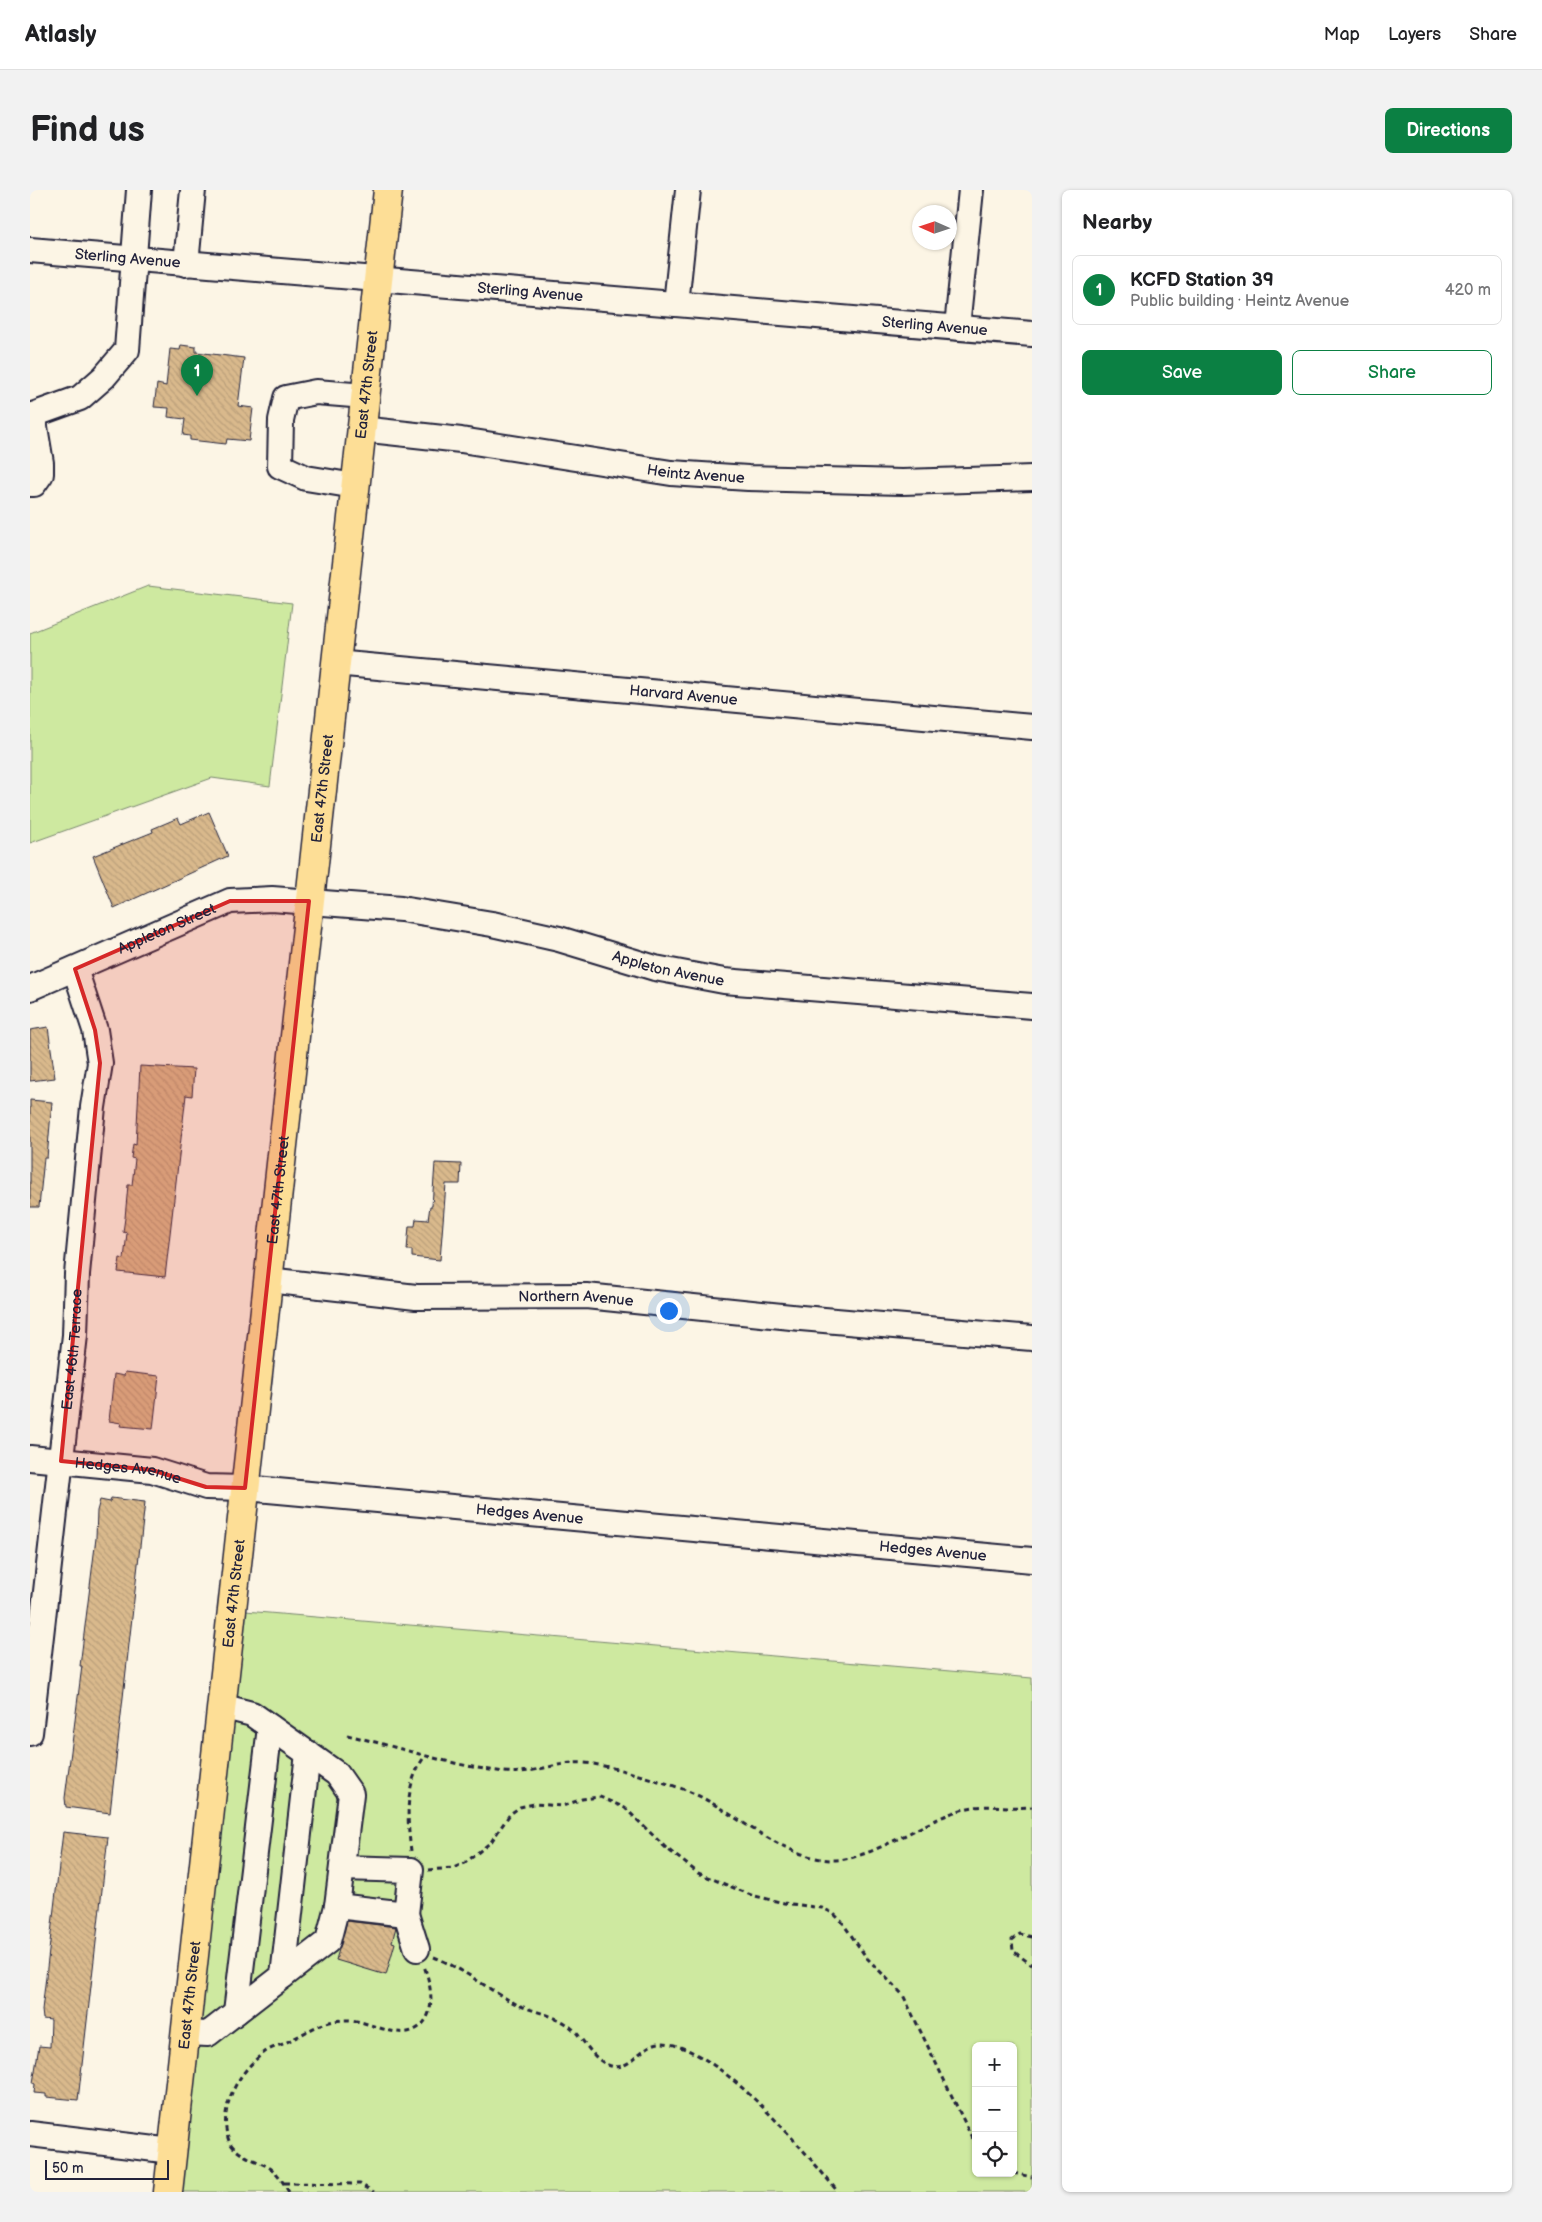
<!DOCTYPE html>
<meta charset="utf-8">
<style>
:root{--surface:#fff;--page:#f2f2f2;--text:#202124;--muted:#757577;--line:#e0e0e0;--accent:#0b8043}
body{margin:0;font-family:"Balsamiq Sans",sans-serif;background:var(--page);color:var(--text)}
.controls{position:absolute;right:15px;bottom:15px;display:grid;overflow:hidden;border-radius:8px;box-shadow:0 1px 4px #0004}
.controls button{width:45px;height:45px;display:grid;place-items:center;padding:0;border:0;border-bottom:1px solid var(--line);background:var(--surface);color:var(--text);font:25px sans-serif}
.compass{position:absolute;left:882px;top:15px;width:45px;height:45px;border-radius:50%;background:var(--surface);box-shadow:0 1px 4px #0004;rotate:273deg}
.scale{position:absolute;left:15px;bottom:12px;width:124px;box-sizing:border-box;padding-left:5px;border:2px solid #22223b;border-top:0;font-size:14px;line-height:18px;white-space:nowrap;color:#22223b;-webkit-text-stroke:4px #fcf5e5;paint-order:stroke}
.you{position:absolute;left:638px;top:1120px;width:18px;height:18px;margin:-12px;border:4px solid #fff;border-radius:50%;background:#1a73e8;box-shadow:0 0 0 8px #1a73e833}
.badge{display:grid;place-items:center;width:32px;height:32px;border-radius:50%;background:var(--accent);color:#fff;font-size:16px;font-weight:700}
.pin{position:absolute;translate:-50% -41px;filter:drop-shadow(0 1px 2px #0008)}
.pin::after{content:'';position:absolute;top:26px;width:18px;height:15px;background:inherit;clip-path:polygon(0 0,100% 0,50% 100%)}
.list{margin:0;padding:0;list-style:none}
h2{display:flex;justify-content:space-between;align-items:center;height:65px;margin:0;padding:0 20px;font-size:21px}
h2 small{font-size:16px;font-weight:400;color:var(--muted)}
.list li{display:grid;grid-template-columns:32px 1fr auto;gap:15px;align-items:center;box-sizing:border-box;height:70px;margin:0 10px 10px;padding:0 10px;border:1px solid var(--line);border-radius:8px}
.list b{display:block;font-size:19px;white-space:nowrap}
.list p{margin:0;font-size:16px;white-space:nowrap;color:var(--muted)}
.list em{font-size:16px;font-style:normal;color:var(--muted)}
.actions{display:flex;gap:10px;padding:15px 20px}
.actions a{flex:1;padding:11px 0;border:1px solid var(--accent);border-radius:8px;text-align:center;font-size:18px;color:var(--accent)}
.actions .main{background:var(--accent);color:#fff}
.icon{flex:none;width:28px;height:28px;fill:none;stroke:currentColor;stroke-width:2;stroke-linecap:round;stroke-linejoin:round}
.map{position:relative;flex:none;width:1002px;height:2002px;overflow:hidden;border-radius:8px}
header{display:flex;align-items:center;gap:30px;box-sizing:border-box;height:70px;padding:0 25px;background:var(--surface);border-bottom:1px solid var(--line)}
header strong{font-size:24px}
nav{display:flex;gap:28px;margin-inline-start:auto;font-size:18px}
.intro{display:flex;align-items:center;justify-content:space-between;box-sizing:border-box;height:120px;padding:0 30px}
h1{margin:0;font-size:35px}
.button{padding:12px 22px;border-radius:8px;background:var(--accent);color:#fff;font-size:18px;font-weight:700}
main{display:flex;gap:30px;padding:0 30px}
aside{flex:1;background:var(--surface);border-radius:8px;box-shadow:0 1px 4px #0004}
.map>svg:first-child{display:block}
.grass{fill:#cee9a0;stroke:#78866e;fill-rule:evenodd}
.building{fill:url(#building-back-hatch);stroke:#22223b}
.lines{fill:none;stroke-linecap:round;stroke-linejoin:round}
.minor-casing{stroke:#22223b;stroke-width:28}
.major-casing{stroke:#22223b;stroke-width:31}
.path{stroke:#22223b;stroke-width:3;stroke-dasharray:5 4;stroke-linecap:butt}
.minor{stroke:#fcf5e5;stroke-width:24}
.major{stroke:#fdde96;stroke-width:28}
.marked{fill:#d62828;fill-opacity:0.2;stroke:#d62828;stroke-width:4;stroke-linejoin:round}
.labels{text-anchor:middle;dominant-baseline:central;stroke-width:5;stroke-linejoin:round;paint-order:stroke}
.street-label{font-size:15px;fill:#22223b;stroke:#fcf5e5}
</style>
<header>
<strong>Atlasly</strong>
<nav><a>Map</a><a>Layers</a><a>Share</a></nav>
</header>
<div class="intro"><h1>Find us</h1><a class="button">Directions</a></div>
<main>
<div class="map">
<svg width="1002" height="2002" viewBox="0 0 1002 2002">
<defs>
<pattern id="building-back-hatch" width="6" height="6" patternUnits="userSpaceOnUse" patternTransform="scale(1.25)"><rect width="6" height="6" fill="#d9b98c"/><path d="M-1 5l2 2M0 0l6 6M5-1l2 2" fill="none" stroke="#ba9f7a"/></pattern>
</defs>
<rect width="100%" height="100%" fill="#fcf5e5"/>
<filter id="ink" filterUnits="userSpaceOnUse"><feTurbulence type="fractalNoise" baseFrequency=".02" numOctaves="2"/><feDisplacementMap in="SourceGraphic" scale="10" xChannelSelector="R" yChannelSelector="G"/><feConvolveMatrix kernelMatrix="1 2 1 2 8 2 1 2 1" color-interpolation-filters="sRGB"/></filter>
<g filter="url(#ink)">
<path class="grass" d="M 118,396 L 262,413 L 240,596 L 182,588 L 0,653 L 0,443 Z
M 215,1421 L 1002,1488 L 1002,2002 L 151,2002 ZM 946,1856 L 983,1856 L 983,1983 L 946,1983 Z"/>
<path class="building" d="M 151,155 L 166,157 L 166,162 L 214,168 L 208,216 L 223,218 L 219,251 L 197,249 L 196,254 L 160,250 L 160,246 L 153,245 L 155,229 L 138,227 L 139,218 L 124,217 L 127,194 L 136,196 L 140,159 L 150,160 Z
M 179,622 L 198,666 L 84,718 L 63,666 L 123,642 L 122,639 L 148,628 L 151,634 Z
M 18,837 L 25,888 L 0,891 L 0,840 Z
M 110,876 L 164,879 L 162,906 L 156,905 L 135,1087 L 88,1082 L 90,1068 L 94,1069 L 97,1043 L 93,1042 L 95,1028 L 98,995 L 102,995 L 105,969 L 101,968 L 103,954 L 106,955 Z
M 0,910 L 22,912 L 17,968 L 14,968 L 9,1017 L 0,1017 Z
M 405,973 L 431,974 L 430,994 L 416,994 L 410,1070 L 382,1067 L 382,1060 L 377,1060 L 379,1036 L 385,1036 L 386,1029 L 398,1030 L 400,1016 L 402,1016 Z
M 95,1182 L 129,1186 L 123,1239 L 90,1236 L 91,1233 L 79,1231 L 84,1184 L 94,1186 Z
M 81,1308 L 115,1312 L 80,1623 L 36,1617 L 35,1608 L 52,1476 L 50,1476 L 66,1348 L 67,1321 L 70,1310 L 80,1312 Z
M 33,1642 L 78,1647 L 48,1910 L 16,1907 L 16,1904 L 4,1903 L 5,1894 L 3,1893 L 9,1856 L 20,1857 L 21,1830 L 13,1829 L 12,1820 Z
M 317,1731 L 366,1737 L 362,1752 L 365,1753 L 356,1785 L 306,1770 Z"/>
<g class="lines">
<defs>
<g id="minor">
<path id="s1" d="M 0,60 L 1002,144"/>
<path d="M 156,74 L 163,0"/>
<path d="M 646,114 L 658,0"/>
<path d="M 927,137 L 941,0"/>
<path d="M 0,226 L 50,208 L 74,187 L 97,160 L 109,0"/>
<path id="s2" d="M 331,239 L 431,250 L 641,283 L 718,288 L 872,292 L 1002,288"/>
<path d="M 0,294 L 4,294 L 11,284 L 11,273 L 3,225"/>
<path d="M 325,296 L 276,288 L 250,276 L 251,230 L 256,208 L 286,202 L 335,206"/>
<path id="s3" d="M 305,473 L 1002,537"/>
<path id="s4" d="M 0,798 L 200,711 L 242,709 L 371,719 L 462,734 L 529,749 L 625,778 L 694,791 L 1002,816"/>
<path id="s5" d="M 238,1090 L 386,1107 L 556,1106 L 771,1128 L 1002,1148"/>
<path id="s6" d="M 0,1268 L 122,1280 L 176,1297 L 215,1298 L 1002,1370"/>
<path id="s7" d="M 0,1543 L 45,1145 L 47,1084 L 63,917 L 70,873 L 65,840 L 45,779"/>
<path d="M 307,1716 L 376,1724 L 381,1680 L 312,1678"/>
<path d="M 376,1724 L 387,1759"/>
<path d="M 253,1786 L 278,1563"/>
<path d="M 206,1822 L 240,1537"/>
<path d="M 155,1843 L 178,1844 L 298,1751 L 307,1716 L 321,1604 L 307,1584 L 222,1524 L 191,1516"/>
<path d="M 0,1944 L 142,1961"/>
</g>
<g id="major">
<path id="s8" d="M 138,2002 L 358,0"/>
</g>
</defs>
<use href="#minor" class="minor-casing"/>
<use href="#major" class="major-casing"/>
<path class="path" d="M 317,1545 C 370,1557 421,1576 475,1582 C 502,1585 527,1571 554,1573 C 569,1574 587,1579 602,1583 C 625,1590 652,1597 673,1608 C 711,1629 757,1668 801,1670 C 839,1672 894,1630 934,1619 C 956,1613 980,1619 1002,1617
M 381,1661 C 377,1628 374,1595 395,1566
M 398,1680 L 423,1678 L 435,1673 L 461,1652 L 480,1624 L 490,1617 L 504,1614 L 533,1616 L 552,1609 L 570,1607 L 595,1618 L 636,1658 L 668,1683 L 721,1705 L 754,1713 L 792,1718 L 803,1723 L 812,1732 L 836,1767 L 873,1805 L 946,1956
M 1002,1747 L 990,1744 L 982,1750 L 983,1761 L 1002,1775
M 404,1767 C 434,1779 457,1799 486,1814 C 501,1821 520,1824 535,1833 C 552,1843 559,1867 578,1875 C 601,1885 611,1851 633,1853 C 690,1858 772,1958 808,2002
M 983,1983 L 1002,1987
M 254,1993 L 330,1994 L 344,2002
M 259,2002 C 253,1993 249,1984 240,1978 C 227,1970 203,1965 198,1948 C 188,1916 210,1880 235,1862 C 242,1857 252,1855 259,1851 C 279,1841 295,1829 319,1830 C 339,1831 368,1850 386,1839 C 408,1826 401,1795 394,1776"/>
<use href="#minor" class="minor"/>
<use href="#major" class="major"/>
</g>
</g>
<path class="marked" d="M 200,711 L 279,711 L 215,1298 L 176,1297 L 122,1280 L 31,1271 L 70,873 L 65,840 L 45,779 Z"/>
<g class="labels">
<g class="street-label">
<text stroke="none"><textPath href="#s1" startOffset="98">Sterling Avenue</textPath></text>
<text stroke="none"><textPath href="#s1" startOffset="502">Sterling Avenue</textPath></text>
<text stroke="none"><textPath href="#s1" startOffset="908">Sterling Avenue</textPath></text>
<text stroke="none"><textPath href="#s8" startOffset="1818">East 47th Street</textPath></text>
<text stroke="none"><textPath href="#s2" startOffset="338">Heintz Avenue</textPath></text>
<text stroke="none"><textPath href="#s3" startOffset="350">Harvard Avenue</textPath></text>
<text stroke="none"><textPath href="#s8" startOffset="1412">East 47th Street</textPath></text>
<text stroke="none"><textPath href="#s4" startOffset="149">Appleton Street</textPath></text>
<text stroke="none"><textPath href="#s4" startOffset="664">Appleton Avenue</textPath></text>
<text stroke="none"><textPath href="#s8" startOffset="1008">East 47th Street</textPath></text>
<text stroke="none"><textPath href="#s5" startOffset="309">Northern Avenue</textPath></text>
<text stroke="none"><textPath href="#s7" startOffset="386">East 46th Terrace</textPath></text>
<text stroke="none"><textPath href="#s6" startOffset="99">Hedges Avenue</textPath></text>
<text stroke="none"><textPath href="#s6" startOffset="504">Hedges Avenue</textPath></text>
<text stroke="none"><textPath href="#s6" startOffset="909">Hedges Avenue</textPath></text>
<text stroke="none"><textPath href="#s8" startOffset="602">East 47th Street</textPath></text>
<text stroke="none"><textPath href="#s8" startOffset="198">East 47th Street</textPath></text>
</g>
</g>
</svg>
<div class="controls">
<button>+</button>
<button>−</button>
<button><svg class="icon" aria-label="locate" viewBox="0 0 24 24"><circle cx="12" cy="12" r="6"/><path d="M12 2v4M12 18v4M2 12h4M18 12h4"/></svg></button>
</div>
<svg class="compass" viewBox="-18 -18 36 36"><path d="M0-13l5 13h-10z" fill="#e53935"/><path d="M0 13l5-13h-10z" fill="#757577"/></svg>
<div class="scale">50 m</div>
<div class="you"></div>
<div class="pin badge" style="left:167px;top:206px">1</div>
</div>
<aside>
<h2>Nearby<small></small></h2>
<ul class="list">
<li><span class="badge">1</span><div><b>KCFD Station 39</b><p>Public building · Heintz Avenue</p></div><em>420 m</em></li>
</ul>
<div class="actions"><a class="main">Save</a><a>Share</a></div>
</aside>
</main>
